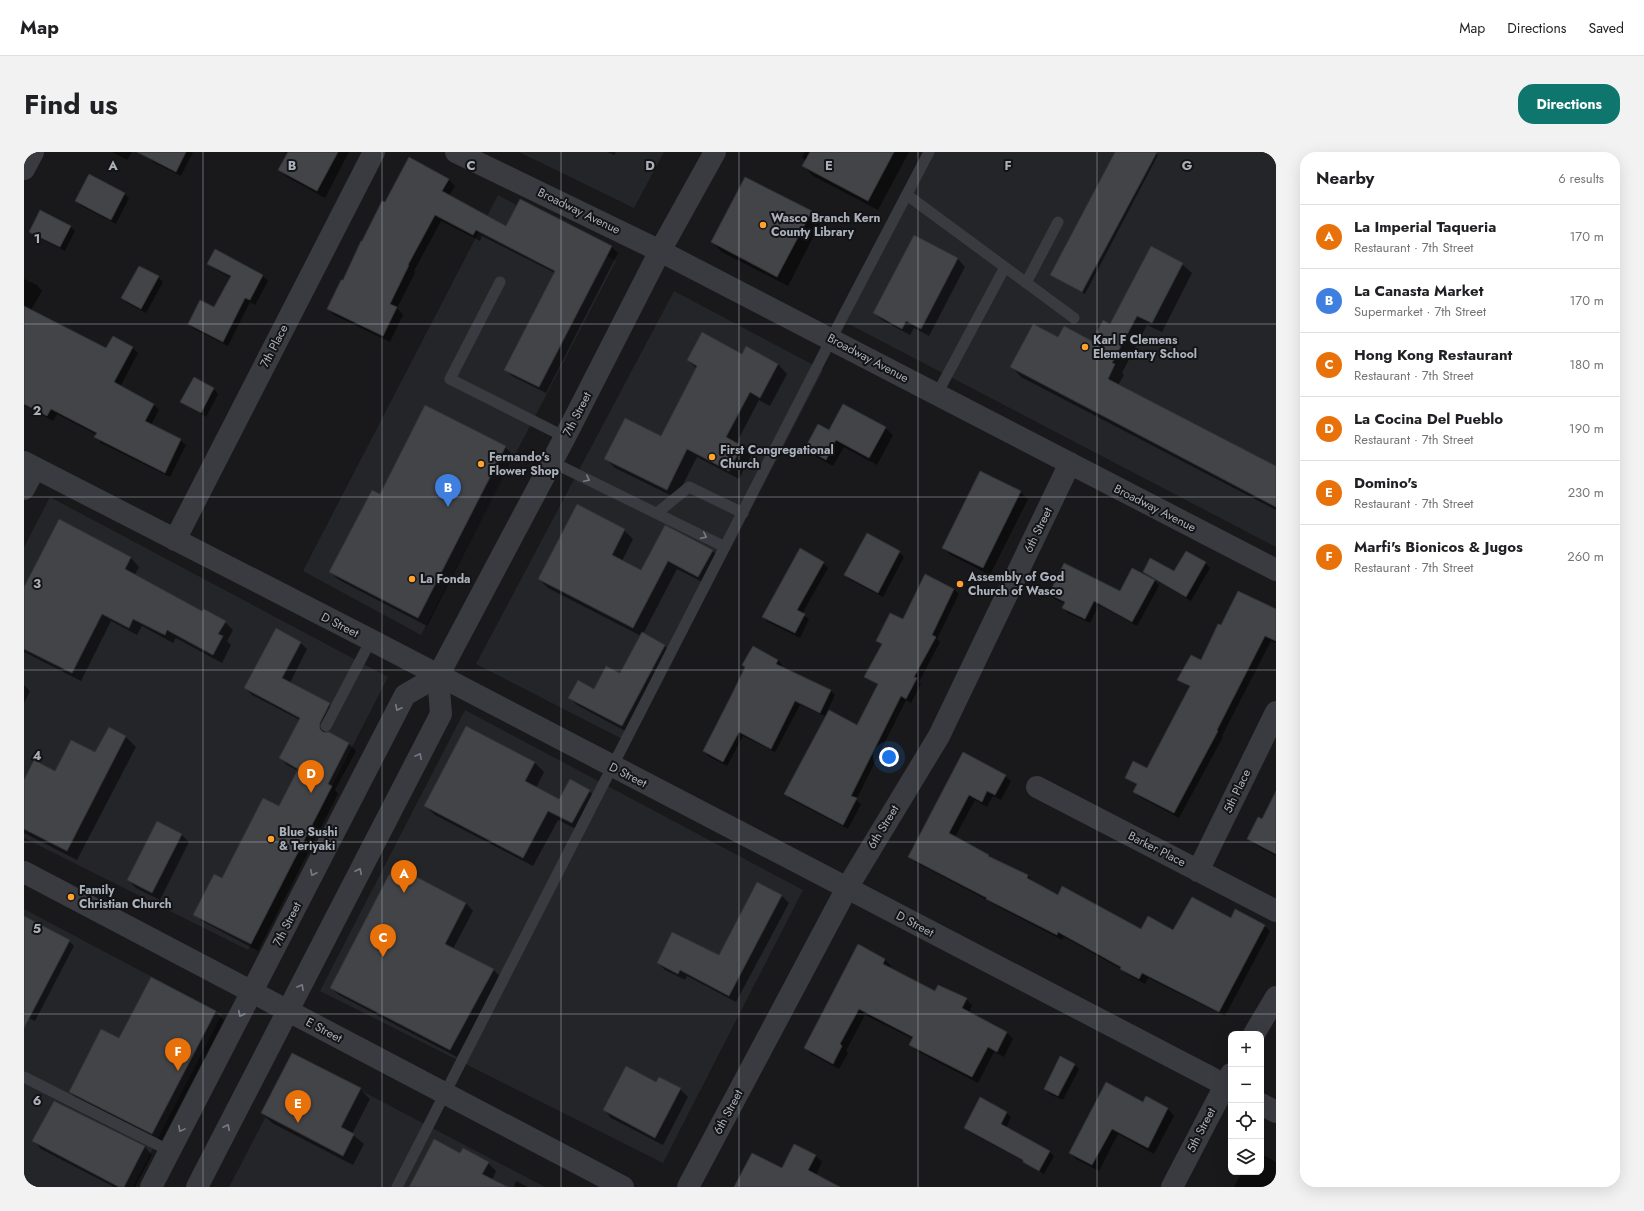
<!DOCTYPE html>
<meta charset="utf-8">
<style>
:root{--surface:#fff;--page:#f2f2f2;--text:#202124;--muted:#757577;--line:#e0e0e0;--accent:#0f766e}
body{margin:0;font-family:Jost,sans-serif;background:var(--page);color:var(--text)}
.controls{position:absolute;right:12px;bottom:12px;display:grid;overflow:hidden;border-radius:8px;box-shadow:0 4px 16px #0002}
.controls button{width:36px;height:36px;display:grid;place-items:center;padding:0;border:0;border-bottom:1px solid var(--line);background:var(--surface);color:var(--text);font:20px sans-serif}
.you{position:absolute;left:865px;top:605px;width:14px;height:14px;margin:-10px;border:3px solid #fff;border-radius:50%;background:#1a73e8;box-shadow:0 0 0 6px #1a73e833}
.badge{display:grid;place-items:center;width:26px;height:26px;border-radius:50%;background:var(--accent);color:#fff;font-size:13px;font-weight:700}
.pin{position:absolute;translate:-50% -33px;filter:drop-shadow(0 1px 2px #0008)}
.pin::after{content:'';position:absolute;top:21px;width:14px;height:12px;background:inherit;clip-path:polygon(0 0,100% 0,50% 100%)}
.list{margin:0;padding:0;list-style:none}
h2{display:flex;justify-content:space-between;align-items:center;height:52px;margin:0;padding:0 16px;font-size:17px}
h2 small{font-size:13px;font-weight:400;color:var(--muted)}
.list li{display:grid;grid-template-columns:26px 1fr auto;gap:12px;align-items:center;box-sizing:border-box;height:64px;padding:0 16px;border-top:1px solid var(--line)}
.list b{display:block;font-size:15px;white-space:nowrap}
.list p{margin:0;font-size:13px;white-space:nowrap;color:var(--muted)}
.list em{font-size:13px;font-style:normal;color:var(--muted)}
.icon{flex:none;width:22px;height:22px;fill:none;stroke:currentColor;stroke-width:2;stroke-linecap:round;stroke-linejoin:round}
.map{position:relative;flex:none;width:1252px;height:1035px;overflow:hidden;border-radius:16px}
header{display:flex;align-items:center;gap:24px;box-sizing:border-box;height:56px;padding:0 20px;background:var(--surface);border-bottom:1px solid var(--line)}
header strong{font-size:19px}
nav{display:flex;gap:22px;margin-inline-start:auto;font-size:14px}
.intro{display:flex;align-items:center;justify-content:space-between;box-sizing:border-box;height:96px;padding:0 24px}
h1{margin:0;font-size:28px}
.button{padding:10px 18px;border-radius:16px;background:var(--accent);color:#fff;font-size:14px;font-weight:700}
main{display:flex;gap:24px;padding:0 24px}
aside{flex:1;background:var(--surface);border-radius:16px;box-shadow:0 4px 16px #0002}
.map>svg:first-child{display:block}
.built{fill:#242528}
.shadow{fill:#0007}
.building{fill:#434448;stroke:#323337}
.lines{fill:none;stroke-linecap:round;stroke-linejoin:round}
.service{stroke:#393b40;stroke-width:11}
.minor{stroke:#393b40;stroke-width:22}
.tertiary{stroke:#393b40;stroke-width:22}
.oneway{stroke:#777c84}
.grid{fill:none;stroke:#aab1bc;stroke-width:1;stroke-opacity:0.55}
.poi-dot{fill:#ffa22d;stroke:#141416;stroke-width:1.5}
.labels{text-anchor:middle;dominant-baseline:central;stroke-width:4;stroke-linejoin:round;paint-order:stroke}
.street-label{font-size:12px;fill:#aab1bc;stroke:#141416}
.poi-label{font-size:12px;font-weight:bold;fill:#aab1bc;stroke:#141416;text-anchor:start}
.grid-label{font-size:13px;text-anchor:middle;font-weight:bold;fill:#aab1bc;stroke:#141416;stroke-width:4;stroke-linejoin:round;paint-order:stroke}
</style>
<header>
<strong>Map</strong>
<nav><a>Map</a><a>Directions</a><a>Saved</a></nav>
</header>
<div class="intro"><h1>Find us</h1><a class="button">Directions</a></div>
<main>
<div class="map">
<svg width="1252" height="1035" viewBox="0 0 1252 1035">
<rect width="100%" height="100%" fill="#19191b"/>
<path class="built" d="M 495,0 L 640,0 L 610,56 Z
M 905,0 L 1252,0 L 1252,395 L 817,168 Z
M 474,43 L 592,109 L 397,483 L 279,419 Z
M 650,139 L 799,218 L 606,591 L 452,512 Z
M 26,345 L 364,525 L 224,798 L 0,686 L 0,395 Z
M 441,558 L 779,738 L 639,1011 L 296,839 Z
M 0,757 L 198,862 L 109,1035 L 0,1035 Z
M 273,905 L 521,1035 L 205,1035 Z"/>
<path class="shadow" d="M 88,0 L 108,0 L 103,8 Z
M 126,0 L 169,0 L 157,24 L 129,10 L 124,5 Z
M 260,0 L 325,0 L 301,46 L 263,25 L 255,18 L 264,2 Z
M 583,0 L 592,0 L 590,3 Z
M 781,0 L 885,0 L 854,58 L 789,24 L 780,14 L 782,9 L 778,5 Z
M 1092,0 L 1129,0 L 1134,3 L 1061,142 L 1027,123 Z
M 424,27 L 431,34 L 425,44 L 482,75 L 496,48 L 588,95 L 594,101 L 522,241 L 488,224 L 481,217 L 531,121 L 458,84 L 456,89 L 417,69 L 390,119 L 391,121 L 373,156 L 379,163 L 366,190 L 310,163 L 304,157 L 362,51 Z
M 100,42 L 105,46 L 92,72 L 57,54 L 52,49 Z
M 787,60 L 797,70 L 764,134 L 698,100 L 688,90 Z
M 46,74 L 51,79 L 41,99 L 11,84 L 7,80 Z
M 891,84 L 934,107 L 941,115 L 905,184 L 890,176 L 886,183 L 858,168 L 850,161 Z
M 191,99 L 239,124 L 244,129 L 231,153 L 226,150 L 204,194 L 170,177 L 165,172 L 191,156 L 207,126 L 189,116 L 184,112 Z
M 1158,112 L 1168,121 L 1138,180 L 1123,173 L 1098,221 L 1100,223 L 1094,233 L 1252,315 L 1252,358 L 997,225 L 988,215 L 1034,186 L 1069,190 Z
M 134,125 L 139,130 L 122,161 L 103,151 L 99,146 Z
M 0,127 L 13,133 L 18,139 L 7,158 L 83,198 L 90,185 L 109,196 L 114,201 L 96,235 L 129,252 L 135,258 L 127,273 L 156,288 L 162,293 L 146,325 L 77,291 L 72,285 L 73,283 L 33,262 L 29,269 L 0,253 Z
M 664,208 L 754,212 L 763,222 L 746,254 L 735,248 L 712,292 L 718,295 L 727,304 L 715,327 L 673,305 L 652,346 L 591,316 L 582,307 L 637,285 L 673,217 Z
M 190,237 L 194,242 L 182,265 L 163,254 L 158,249 Z
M 861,276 L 869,283 L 853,313 L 820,295 L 809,314 L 789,303 L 782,296 L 805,279 Z
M 481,295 L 490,304 L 403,474 L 315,428 L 306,420 Z
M 996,340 L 1004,347 L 966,423 L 927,403 L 919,396 Z
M 553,354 L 600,378 L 609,387 L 598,409 L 618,420 L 641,375 L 688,398 L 697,407 L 684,433 L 653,417 L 619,482 L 641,494 L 648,501 L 605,581 L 553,553 L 546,546 L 571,538 L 596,523 L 617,484 L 524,436 L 515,427 Z
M 35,369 L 107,406 L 115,415 L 110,424 L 179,461 L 201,470 L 209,478 L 203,489 L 207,493 L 198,511 L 152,486 L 149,491 L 118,474 L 113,483 L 87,469 L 57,529 L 0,500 L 0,437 Z
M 776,398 L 799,411 L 804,416 L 778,462 L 785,467 L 776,486 L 744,470 L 739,465 Z
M 875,400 L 880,405 L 859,445 L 826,428 L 821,423 Z
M 1181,411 L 1186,416 L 1167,449 L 1130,427 L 1135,434 L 1113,474 L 1075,453 L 1066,471 L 1044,461 L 1039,456 L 1041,452 L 1031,447 L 1026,442 L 1096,441 L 1127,426 L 1120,420 L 1151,421 Z
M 901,423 L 930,437 L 935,442 L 913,487 L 916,490 L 895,530 L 897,532 L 887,551 L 882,548 L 832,648 L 837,652 L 824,677 L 766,647 L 762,642 L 834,574 L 854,533 L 842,525 L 858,494 L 853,489 L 879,469 Z
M 1252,459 L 1252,491 L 1247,489 L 1198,584 L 1199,585 L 1155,666 L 1116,645 L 1110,639 L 1113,634 L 1102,625 L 1124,618 L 1166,536 L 1154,527 L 1177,509 L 1198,474 Z
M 276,490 L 283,497 L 266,531 L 305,552 L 312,559 L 302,578 L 302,581 L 325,592 L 332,599 L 311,638 L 314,642 L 234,799 L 178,769 L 171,762 L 256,656 L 274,619 L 263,613 L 256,606 L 276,568 L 228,543 L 221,536 Z
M 754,508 L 758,513 L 757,515 L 806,538 L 811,543 L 801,564 L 776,553 L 751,600 L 719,584 L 703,614 L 684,604 L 680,599 L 721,516 L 719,513 Z
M 0,533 L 6,539 L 0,551 Z
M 443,575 L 511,611 L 520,620 L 512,636 L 536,648 L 565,639 L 575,648 L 558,680 L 534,668 L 509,714 L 411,663 L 401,654 Z
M 85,576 L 102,585 L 112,595 L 53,708 L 0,681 L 0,630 L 31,620 L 72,602 Z
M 940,602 L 981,624 L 987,629 L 977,648 L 969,644 L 963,655 L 951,648 L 931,685 L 967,706 L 1004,724 L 1009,730 L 1034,744 L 1118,778 L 1150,779 L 1207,767 L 1240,774 L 1246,779 L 1201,864 L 1124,826 L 1121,832 L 1103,822 L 1097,817 L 1040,785 L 1038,788 L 969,752 L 965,749 L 891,710 L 885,705 Z
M 1252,641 L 1252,704 L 1230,692 L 1225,686 L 1238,668 Z
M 158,683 L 165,690 L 136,748 L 112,736 L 104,728 Z
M 371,714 L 442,751 L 449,759 L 429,797 L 470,818 L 477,826 L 433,905 L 315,843 L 307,836 Z
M 734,731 L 758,744 L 765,751 L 712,850 L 663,824 L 661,828 L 641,818 L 634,811 L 695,805 Z
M 0,765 L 45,789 L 50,794 L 11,869 L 0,864 Z
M 834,794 L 861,808 L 867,814 L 866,816 L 912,840 L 942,847 L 948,853 L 945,861 L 983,881 L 989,887 L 980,905 L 970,900 L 954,931 L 893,899 L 887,893 L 889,887 L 841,863 L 822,899 L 824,901 L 815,917 L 787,902 L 781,896 Z
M 191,859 L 200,868 L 137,990 L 55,949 L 46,940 L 95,887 Z
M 1050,912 L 1055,917 L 1039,948 L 1026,942 L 1021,937 Z
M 636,926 L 656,937 L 664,945 L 639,993 L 587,966 L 580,958 L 633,931 Z
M 336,937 L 346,947 L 328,982 L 340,992 L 329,1013 L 248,971 L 238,961 Z
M 1122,946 L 1144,957 L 1150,964 L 1130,1002 L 1094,982 L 1075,1019 L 1052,1007 L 1046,1001 L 1119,951 Z
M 957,947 L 983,961 L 987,965 L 982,976 L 1025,999 L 1030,1004 L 1020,1022 L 1001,1010 L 945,980 L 941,976 Z
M 30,950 L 121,995 L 128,1003 L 111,1035 L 90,1035 L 17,997 L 10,989 Z
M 771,993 L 792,1004 L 798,1010 L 792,1023 L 812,1035 L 718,1035 L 758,1018 Z
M 437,1002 L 464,1011 L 472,1019 L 468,1028 L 482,1035 L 386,1035 Z
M 1237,1002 L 1252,1010 L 1252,1035 L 1210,1035 L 1218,1020 L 1237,1020 Z
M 492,1029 L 504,1035 L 490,1035 Z"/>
<path class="building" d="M 113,0 L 162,0 L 152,20 Z
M 264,0 L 314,0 L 293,39 L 254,18 Z
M 786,0 L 870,0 L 844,49 L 778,14 Z
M 1091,0 L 1133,0 L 1058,140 L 1026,123 Z
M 385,5 L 425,27 L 418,39 L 482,74 L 496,47 L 588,94 L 515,235 L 480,218 L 531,119 L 452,78 L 449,83 L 411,63 L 384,113 L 385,113 L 366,152 L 373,155 L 359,184 L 303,157 L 317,128 L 319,128 L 337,89 L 338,89 L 358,49 L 361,50 Z
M 65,22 L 101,41 L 87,68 L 51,49 Z
M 721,25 L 788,59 L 753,125 L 687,90 Z
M 16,58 L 47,74 L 36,95 L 5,80 Z
M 890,83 L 934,106 L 897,177 L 882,169 L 878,177 L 849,161 Z
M 1127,94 L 1159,111 L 1128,171 L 1113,164 L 1088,211 L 1091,212 L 1084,227 L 1252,314 L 1252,355 L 986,215 L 1009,172 L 1034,185 L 1040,174 L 1068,189 L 1079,168 L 1086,172 Z
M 191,97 L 239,123 L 226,148 L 221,146 L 199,190 L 164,172 L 176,148 L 190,155 L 207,124 L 183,112 Z
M 115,114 L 135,124 L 117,157 L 97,146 Z
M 0,154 L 82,196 L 89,184 L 109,195 L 90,230 L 130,252 L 121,269 L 157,287 L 141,321 L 70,285 L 73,281 L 27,257 L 23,264 L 0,252 Z
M 678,180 L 718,202 L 722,194 L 754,212 L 736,246 L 726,240 L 702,285 L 718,294 L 705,319 L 663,297 L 643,338 L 580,307 L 601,266 L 637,284 L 673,214 L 663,208 Z
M 170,225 L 190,236 L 177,261 L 156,250 Z
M 819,252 L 862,275 L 845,306 L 812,288 L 802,308 L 781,296 L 794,272 L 805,278 Z
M 401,253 L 482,294 L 394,466 L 305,420 L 348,338 L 356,342 Z
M 956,319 L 997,339 L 959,416 L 918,396 Z
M 553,352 L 601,377 L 588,403 L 617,418 L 641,373 L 689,398 L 674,425 L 644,409 L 609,476 L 514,427 Z
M 35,367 L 107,405 L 101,417 L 178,459 L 180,457 L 202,469 L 194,482 L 199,484 L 189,503 L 143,478 L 141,483 L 109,467 L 105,476 L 78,462 L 48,521 L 0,497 L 0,435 Z
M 843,381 L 876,399 L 854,441 L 820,423 Z
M 776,396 L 800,410 L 773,458 L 781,462 L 771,481 L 738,465 Z
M 1162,399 L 1182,410 L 1162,445 L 1119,420 L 1126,406 L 1150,419 Z
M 1040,411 L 1096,439 L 1108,416 L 1131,428 L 1108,470 L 1070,449 L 1061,467 L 1038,456 L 1041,450 L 1025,442 Z
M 901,422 L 930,437 L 908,483 L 912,485 L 890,525 L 893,526 L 882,547 L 877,544 L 827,644 L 833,646 L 819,673 L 760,642 L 805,558 L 833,573 L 854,532 L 840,525 L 858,492 L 852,489 L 866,461 L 879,467 Z
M 1214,439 L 1252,457 L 1252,489 L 1241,484 L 1193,578 L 1194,579 L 1150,661 L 1109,640 L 1113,632 L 1101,626 L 1109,609 L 1123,616 L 1166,534 L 1153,528 L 1167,503 L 1177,508 L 1194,472 L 1197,473 Z
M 252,476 L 277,490 L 258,526 L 306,551 L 296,571 L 296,577 L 299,580 L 305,580 L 325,591 L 304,632 L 308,634 L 227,792 L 169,763 L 190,722 L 198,726 L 239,646 L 255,654 L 274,617 L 255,606 L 276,566 L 220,536 Z
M 618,480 L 641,493 L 598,574 L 544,546 L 554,528 L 570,537 L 582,514 L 596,521 Z
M 729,494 L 754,508 L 752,512 L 807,538 L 796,561 L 771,549 L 747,597 L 715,580 L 699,610 L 679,599 L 707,544 L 721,515 L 718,513 Z
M 442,574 L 511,610 L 501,629 L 535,647 L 546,627 L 566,638 L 548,671 L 524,659 L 499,706 L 400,654 Z
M 85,575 L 102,584 L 43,699 L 0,677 L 0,628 L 10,608 L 31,619 L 47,588 L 71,600 Z
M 939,600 L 982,623 L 971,643 L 963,639 L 958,650 L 945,643 L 925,681 L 965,703 L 964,704 L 1004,723 L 1003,726 L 1034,743 L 1038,734 L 1117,777 L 1124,764 L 1149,778 L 1168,745 L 1207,766 L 1211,757 L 1241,773 L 1195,860 L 1118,821 L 1115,827 L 1096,817 L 1097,815 L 1034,780 L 1033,783 L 962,747 L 963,746 L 884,705 Z
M 1252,639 L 1252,702 L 1223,687 L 1234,665 L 1238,667 Z
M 133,669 L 158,682 L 128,741 L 103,728 Z
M 370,713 L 442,751 L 421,792 L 470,817 L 426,898 L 306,836 Z
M 733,730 L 758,743 L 705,844 L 656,818 L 654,822 L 633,811 L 648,780 L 695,803 Z
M 0,764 L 46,788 L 0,876 Z
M 834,792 L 861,807 L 859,812 L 911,839 L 914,833 L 943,846 L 938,856 L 983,880 L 973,900 L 964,895 L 948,925 L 885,893 L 889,885 L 835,857 L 816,892 L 818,894 L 809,912 L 780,896 Z
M 127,825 L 192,859 L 128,982 L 45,940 L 77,877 L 95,886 Z
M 268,901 L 337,936 L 317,975 L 330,982 L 319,1004 L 237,961 Z
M 1036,904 L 1051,912 L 1034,944 L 1020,937 Z
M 602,914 L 632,930 L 635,925 L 657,936 L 631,986 L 579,958 Z
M 1082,930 L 1119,950 L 1122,944 L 1144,956 L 1124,996 L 1088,977 L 1068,1013 L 1045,1001 Z
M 956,945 L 983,960 L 977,972 L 1026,999 L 1015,1019 L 999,1010 L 999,1008 L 940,976 Z
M 30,949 L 121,994 L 100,1035 L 95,1035 L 8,989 Z
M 410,987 L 436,1001 L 439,996 L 465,1010 L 458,1022 L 484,1035 L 385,1035 Z
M 770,992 L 792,1003 L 784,1018 L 816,1035 L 710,1035 L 728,1001 L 758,1016 Z"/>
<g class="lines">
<path class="service" d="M 883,43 L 1050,166
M 476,130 L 426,227 L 541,285
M 1002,131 L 1034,70
M 913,242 L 981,115
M 528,310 L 701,395
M 633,361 L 665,335 L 719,361
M 302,574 L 347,488
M 0,925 L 146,999
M 373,1035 L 817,168 L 905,0"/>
<path class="minor" d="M 0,17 L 9,0
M 0,310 L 347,488 L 1207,936
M 0,337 L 11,316
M 151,388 L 350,0
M 1013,635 L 1252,759
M 1174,719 L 1252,560
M 0,720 L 599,1035
M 1230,882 L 1252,845
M 1237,952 L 1252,960
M 1148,1035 L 1207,922"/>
<path class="tertiary" d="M 432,0 L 636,99 L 1252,418
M 127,1035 L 381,543 L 414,524
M 173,1035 L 417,562 L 414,524 L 541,285 L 636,99 L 691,0
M 664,1035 L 823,736 L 915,584 L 1046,311"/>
</g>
<defs><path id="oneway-chevron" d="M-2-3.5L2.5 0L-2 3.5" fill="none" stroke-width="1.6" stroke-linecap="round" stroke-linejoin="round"/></defs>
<g class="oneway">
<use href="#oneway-chevron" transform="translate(563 327) rotate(26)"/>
<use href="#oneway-chevron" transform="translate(680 384) rotate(26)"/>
<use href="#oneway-chevron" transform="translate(374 556) rotate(117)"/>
<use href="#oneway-chevron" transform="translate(395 604) rotate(-62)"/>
<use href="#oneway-chevron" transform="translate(335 719) rotate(-63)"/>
<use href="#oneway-chevron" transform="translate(289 721) rotate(117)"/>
<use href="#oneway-chevron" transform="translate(277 835) rotate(-61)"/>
<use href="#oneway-chevron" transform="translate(217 862) rotate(117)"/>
<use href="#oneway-chevron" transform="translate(203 975) rotate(-63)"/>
<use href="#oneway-chevron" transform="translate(157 977) rotate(118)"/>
</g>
<path class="grid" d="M 179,0 L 179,1035M 358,0 L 358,1035M 537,0 L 537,1035M 715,0 L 715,1035M 894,0 L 894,1035M 1073,0 L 1073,1035M 0,172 L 1252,172M 0,345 L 1252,345M 0,518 L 1252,518M 0,690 L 1252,690M 0,862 L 1252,862"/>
<g class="poi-dot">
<circle cx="739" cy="73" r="4"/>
<circle cx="1061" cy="195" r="4"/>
<circle cx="688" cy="305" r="4"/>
<circle cx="457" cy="312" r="4"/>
<circle cx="388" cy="427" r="4"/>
<circle cx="936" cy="432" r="4"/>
<circle cx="247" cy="687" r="4"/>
<circle cx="47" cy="745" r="4"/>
</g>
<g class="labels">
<g class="street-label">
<text transform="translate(555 59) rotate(26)">Broadway Avenue</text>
<text transform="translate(250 194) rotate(-63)">7th Place</text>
<text transform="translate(844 206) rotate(28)">Broadway Avenue</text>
<text transform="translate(553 262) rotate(-63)">7th Street</text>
<text transform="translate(1131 356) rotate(27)">Broadway Avenue</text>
<text transform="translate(1014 378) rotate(-64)">6th Street</text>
<text transform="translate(316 473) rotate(27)">D Street</text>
<text transform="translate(604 623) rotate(27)">D Street</text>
<text transform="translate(1213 639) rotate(-64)">5th Place</text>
<text transform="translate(859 675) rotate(-59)">6th Street</text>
<text transform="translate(1133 697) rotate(27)">Barker Place</text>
<text transform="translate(263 772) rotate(-63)">7th Street</text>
<text transform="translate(891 772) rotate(28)">D Street</text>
<text transform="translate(300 878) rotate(28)">E Street</text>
<text transform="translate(704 960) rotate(-62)">6th Street</text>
<text transform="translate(1177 978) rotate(-63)">5th Street</text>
</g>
<g class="poi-label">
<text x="747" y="66">Wasco Branch Kern<tspan x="747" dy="14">County Library</tspan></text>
<text x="1069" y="188">Karl F Clemens<tspan x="1069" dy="14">Elementary School</tspan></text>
<text x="696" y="298">First Congregational<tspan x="696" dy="14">Church</tspan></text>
<text x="465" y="305">Fernando's<tspan x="465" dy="14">Flower Shop</tspan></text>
<text x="944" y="425">Assembly of God<tspan x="944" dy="14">Church of Wasco</tspan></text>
<text x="396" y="427">La Fonda</text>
<text x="255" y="680">Blue Sushi<tspan x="255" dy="14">&amp; Teriyaki</tspan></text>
<text x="55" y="738">Family<tspan x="55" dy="14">Christian Church</tspan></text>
</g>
</g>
<g class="grid-label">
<text x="89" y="18">A</text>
<text x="268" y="18">B</text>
<text x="447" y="18">C</text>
<text x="626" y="18">D</text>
<text x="805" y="18">E</text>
<text x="984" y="18">F</text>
<text x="1163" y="18">G</text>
<text x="13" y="91">1</text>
<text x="13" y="263">2</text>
<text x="13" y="436">3</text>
<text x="13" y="608">4</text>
<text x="13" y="781">5</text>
<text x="13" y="953">6</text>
</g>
</svg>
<div class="controls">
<button>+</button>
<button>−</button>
<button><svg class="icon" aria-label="locate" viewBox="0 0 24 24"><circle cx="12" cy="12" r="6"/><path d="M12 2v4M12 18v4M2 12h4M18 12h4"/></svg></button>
<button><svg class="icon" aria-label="layers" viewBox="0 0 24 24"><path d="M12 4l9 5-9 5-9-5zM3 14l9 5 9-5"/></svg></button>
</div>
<div class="you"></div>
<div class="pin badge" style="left:380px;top:741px;background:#e8710a">A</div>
<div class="pin badge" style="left:424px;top:355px;background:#3f7fe0">B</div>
<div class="pin badge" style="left:359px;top:805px;background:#e8710a">C</div>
<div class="pin badge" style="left:287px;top:641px;background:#e8710a">D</div>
<div class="pin badge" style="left:274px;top:971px;background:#e8710a">E</div>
<div class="pin badge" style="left:154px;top:919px;background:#e8710a">F</div>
</div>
<aside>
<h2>Nearby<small>6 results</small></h2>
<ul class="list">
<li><span class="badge" style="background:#e8710a">A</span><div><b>La Imperial Taqueria</b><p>Restaurant · 7th Street</p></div><em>170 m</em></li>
<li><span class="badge" style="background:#3f7fe0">B</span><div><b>La Canasta Market</b><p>Supermarket · 7th Street</p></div><em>170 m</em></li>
<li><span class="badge" style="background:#e8710a">C</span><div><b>Hong Kong Restaurant</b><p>Restaurant · 7th Street</p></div><em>180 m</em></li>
<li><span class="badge" style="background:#e8710a">D</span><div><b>La Cocina Del Pueblo</b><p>Restaurant · 7th Street</p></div><em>190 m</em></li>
<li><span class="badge" style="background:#e8710a">E</span><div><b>Domino's</b><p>Restaurant · 7th Street</p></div><em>230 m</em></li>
<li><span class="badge" style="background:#e8710a">F</span><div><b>Marfi's Bionicos &amp; Jugos</b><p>Restaurant · 7th Street</p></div><em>260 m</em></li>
</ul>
</aside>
</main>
